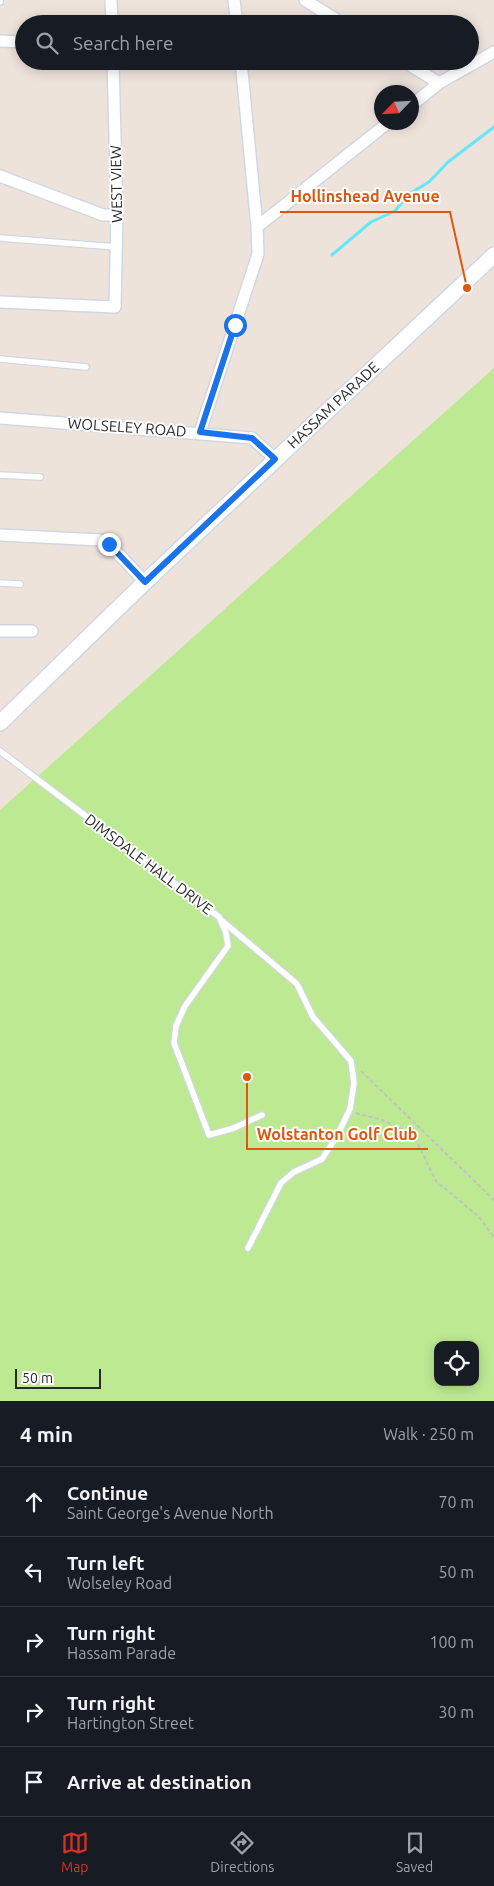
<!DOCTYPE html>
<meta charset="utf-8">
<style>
:root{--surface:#171b24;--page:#20242c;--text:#f1f3f6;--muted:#9ea1a6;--line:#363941;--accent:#d93025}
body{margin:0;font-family:Ubuntu,sans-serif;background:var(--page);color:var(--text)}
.controls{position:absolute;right:15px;bottom:15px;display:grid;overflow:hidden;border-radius:10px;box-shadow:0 2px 12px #0003}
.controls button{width:45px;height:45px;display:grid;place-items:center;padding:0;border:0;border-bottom:1px solid var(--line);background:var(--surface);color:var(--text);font:25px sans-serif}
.compass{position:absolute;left:374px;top:85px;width:45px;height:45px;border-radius:50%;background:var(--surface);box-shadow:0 2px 12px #0003;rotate:245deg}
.scale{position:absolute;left:15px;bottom:12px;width:86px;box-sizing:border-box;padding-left:5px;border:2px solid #2a2a2a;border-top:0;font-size:14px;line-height:18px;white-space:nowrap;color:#2a2a2a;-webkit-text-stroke:4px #fff;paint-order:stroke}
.stop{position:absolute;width:15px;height:15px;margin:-11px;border:4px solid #1a73e8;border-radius:50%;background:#fff}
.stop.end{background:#1a73e8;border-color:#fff;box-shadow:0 1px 5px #0008}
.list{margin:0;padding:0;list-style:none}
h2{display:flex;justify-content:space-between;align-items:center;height:65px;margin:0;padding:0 20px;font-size:21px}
h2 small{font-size:16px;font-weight:400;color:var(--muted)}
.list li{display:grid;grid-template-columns:32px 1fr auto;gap:15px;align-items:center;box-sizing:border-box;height:70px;padding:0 20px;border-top:1px solid var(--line)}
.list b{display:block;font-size:19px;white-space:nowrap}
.list p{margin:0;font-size:16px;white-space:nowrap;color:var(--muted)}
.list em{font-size:16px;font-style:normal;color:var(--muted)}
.icon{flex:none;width:28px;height:28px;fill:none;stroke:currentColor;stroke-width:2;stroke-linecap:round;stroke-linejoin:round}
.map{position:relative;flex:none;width:494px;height:1401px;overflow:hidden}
.search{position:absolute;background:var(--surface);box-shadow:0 2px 12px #0003;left:15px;right:15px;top:15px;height:55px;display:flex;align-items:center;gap:12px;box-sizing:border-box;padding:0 18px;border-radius:28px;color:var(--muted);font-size:19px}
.sheet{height:415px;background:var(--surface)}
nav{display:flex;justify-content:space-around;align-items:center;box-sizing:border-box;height:70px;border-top:1px solid var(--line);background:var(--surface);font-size:14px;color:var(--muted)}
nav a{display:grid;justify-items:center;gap:2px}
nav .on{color:var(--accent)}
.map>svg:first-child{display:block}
.green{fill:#bde993;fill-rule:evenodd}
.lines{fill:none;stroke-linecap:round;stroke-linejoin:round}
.stream{stroke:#66e6f8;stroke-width:3}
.lane-casing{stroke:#d0d7e4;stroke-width:8}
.street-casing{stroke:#d0d7e4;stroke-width:14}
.secondary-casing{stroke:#d0d7e4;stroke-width:18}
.path{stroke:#c3c3c3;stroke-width:2;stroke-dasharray:4 2.5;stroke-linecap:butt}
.lane{stroke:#fff;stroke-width:5.5}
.street{stroke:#fff;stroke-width:11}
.secondary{stroke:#fff;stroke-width:15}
.route{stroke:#1a73e8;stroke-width:6}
.labels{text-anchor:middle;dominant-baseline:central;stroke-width:4;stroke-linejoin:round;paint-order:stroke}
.street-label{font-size:15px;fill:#2a2a2a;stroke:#fff}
.leader{fill:none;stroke:#de570e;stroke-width:2}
.callout-dot{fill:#de570e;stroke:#fff;stroke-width:2}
.callout-label{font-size:16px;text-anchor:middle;font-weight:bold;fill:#de570e;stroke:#fff;stroke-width:4;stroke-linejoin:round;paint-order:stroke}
</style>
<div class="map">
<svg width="494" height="1401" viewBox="0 0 494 1401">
<rect width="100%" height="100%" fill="#eee3db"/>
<path class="green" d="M 494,368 L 494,1401 L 0,1401 L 0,810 ZM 438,1345 L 475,1345 L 475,1382 L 438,1382 Z"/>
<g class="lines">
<path class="stream" d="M 332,255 L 371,222 L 395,211 L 409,194 L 429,182 L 448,162 L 494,127"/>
<defs>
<path id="lane" d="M 0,2 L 0,0
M 0,238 L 117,247
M 0,359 L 86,367
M 0,475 L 40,477
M 0,583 L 20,584
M 0,751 L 219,917 L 226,933 L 228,946 L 185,1006 L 176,1026 L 174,1043 L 209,1135 L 234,1128 L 262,1115
M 220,919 L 297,984 L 313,1017 L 351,1061 L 354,1083 L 350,1109 L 337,1136 L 322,1159 L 294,1172 L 281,1183 L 248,1248"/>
<path id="street" d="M 111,0 L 112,24
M 234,0 L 237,24
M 305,0 L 343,24
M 0,41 L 24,42
M 403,61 L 439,83
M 412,105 L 439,83 L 494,52
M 0,176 L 103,215 L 117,215
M 257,227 L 389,122
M 0,302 L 115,307 L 117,215 L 113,61
M 0,418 L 252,438 L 275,459
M 200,432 L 258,254 L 257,227 L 241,61
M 0,535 L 101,540 L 109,544 L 145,582
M 0,631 L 32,631"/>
<path id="secondary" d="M 0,723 L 145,582 L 494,255"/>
</defs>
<use href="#lane" class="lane-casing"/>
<use href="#street" class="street-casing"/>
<use href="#secondary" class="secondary-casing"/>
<path class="path" d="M 361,1071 L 494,1200
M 356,1113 L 382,1120 L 410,1133 L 417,1142 L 436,1181 L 479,1217 L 494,1237"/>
<use href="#lane" class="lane"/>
<use href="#street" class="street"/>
<use href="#secondary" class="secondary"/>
</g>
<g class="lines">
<path class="route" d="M 109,544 L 145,582 L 275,459 L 252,438 L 200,432 L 235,325"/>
</g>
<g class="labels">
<g class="street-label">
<text transform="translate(116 184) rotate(-91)">WEST VIEW</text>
<text transform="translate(333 405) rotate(-43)">HASSAM PARADE</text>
<text transform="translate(127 427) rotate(4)">WOLSELEY ROAD</text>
<text transform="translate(149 864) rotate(37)">DIMSDALE HALL DRIVE</text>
</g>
</g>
<path class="leader" d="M467 288L450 212H280M247 1077L247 1149H428"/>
<g class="callout-dot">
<circle cx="467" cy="288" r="5"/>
<circle cx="247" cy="1077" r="5"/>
</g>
<g class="callout-label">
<text x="365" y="202">Hollinshead Avenue</text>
<text x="337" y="1140">Wolstanton Golf Club</text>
</g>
</svg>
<div class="controls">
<button><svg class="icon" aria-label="locate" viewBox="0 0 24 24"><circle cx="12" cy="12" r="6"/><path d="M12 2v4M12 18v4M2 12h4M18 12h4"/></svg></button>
</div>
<svg class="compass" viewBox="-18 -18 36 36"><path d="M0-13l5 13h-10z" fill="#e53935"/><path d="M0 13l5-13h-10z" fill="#9ea1a6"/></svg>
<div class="scale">50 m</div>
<div class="stop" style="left:235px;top:325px"></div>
<div class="stop end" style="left:109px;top:544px"></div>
<div class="search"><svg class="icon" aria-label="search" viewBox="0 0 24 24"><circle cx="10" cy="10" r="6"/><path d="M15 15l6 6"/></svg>Search here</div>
</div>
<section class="sheet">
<h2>4 min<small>Walk · 250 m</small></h2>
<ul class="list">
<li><svg class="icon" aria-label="ahead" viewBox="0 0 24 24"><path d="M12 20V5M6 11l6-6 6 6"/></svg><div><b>Continue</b><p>Saint George's Avenue North</p></div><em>70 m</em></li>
<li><svg class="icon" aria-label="left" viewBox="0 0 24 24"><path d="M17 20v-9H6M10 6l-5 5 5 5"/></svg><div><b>Turn left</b><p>Wolseley Road</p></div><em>50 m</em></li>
<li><svg class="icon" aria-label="right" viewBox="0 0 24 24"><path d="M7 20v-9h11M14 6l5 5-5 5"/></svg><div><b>Turn right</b><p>Hassam Parade</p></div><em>100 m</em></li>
<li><svg class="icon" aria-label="right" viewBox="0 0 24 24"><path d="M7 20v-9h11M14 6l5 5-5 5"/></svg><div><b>Turn right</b><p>Hartington Street</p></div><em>30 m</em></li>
<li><svg class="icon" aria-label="arrive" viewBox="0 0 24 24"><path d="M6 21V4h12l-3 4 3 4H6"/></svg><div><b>Arrive at destination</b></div></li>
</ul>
</section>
<nav>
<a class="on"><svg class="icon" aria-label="map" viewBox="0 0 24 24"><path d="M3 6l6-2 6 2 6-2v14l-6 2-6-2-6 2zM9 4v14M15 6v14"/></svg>Map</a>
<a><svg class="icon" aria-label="directions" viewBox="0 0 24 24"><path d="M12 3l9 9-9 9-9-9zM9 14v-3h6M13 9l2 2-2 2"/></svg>Directions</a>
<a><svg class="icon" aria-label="saved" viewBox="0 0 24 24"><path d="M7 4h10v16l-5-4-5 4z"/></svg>Saved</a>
</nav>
